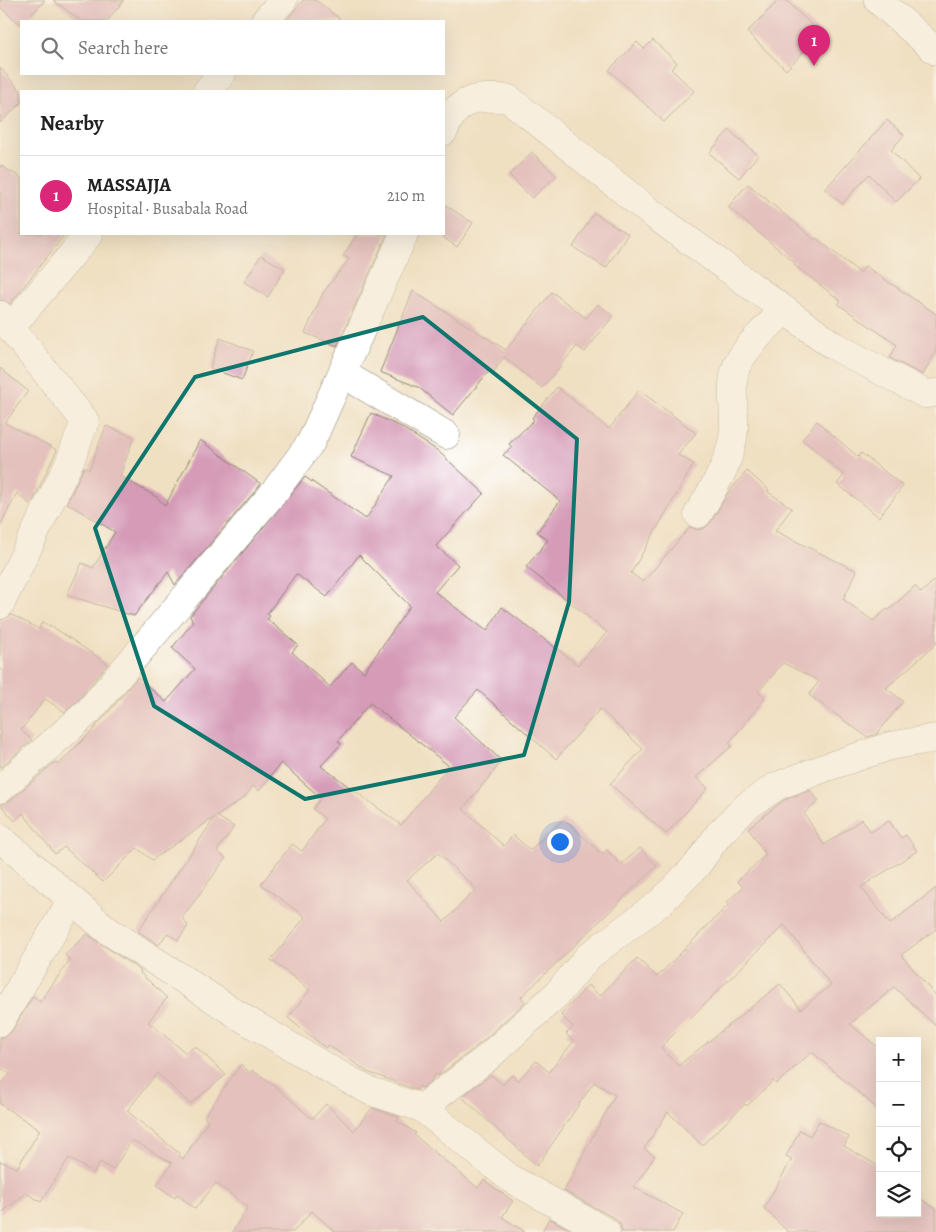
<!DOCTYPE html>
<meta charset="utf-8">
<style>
:root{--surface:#fff;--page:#f6f6f6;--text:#222;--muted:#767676;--line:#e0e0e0;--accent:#db2777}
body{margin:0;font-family:Alegreya,serif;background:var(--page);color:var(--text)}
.controls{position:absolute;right:15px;bottom:15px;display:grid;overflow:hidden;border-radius:0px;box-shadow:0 5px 20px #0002}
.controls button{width:45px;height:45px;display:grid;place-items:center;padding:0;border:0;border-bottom:1px solid var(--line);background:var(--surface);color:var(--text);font:25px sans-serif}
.you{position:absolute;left:559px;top:841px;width:18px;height:18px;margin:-12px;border:4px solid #fff;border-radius:50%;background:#1a73e8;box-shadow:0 0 0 8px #1a73e833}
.badge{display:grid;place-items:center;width:32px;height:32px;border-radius:50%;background:var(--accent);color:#fff;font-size:16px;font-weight:700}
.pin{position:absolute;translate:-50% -41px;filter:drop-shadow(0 1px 2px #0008)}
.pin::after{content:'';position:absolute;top:26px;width:18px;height:15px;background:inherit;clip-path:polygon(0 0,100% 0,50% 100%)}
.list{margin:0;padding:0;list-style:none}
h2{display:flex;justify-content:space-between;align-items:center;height:65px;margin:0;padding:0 20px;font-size:21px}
h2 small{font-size:16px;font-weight:400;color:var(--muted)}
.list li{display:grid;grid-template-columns:32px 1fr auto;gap:15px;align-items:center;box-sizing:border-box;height:80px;padding:0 20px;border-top:1px solid var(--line)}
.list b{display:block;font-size:19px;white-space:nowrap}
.list p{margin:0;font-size:16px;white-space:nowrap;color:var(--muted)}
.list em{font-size:16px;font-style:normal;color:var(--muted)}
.icon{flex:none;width:28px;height:28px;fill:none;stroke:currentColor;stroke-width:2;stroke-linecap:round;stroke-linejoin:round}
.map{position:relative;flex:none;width:936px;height:1232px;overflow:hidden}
.search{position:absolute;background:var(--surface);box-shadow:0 5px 20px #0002;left:20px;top:20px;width:425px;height:55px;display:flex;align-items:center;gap:12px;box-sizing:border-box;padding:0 18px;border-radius:0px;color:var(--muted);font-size:19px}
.panel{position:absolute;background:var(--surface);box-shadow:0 5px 20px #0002;left:20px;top:90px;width:425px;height:145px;border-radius:0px}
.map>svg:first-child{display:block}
.building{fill:#d59bb7;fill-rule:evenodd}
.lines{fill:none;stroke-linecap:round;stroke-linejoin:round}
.minor-casing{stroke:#8e8676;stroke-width:29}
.tertiary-casing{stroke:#8e8676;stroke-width:29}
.minor{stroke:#fff;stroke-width:28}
.tertiary{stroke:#fff;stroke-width:28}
.marked{fill:none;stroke:#0f766e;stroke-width:4;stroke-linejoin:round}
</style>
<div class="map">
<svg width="936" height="1232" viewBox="0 0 936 1232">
<rect width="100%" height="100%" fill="#fff"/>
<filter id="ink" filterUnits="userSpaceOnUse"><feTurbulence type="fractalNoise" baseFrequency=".02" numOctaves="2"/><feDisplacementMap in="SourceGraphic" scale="10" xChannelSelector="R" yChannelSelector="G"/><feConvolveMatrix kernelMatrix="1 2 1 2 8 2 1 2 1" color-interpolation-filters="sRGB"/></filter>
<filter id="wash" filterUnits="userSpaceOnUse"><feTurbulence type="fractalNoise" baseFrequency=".0096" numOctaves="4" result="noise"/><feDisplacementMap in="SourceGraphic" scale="20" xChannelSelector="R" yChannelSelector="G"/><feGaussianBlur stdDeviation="1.12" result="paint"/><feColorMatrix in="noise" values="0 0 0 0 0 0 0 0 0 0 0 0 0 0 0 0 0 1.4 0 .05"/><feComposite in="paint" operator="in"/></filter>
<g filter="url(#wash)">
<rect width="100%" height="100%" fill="#f0e0c2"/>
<g id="blocks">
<path class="building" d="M 0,0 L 45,0 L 26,21 L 21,21 L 21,25 L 0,7 Z
M 53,0 L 124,0 L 107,21 L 81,21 Z
M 303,0 L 316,0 L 342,21 L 286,21 Z
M 779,0 L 786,0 L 821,34 L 786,70 L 747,32 Z
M 653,40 L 677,63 L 671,69 L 694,91 L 664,122 L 609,70 L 637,42 L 644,49 Z
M 0,68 L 21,91 L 21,103 L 0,123 Z
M 887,120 L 904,135 L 891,150 L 919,179 L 896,202 L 869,174 L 842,204 L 825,189 Z
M 729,130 L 758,155 L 739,178 L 709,153 Z
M 532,152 L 556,176 L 532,198 L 509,175 Z
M 0,165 L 21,178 L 21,234 L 65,234 L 10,304 L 0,300 Z
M 748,184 L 814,239 L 816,238 L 860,273 L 865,266 L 936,314 L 936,351 L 923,375 L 890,358 L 897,345 L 838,304 L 841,301 L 794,265 L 795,263 L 728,207 Z
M 444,204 L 473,223 L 457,247 L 444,238 Z
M 594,213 L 628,234 L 606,268 L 573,247 Z
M 357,234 L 387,234 L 337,346 L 305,333 L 323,293 L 349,259 L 343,256 Z
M 261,255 L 285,269 L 268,297 L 244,282 Z
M 413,291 L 506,350 L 552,292 L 586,318 L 598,304 L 613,316 L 585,352 L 577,346 L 542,388 L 504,357 L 493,373 L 489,371 L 453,415 L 418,387 L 380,372 Z
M 220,338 L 253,351 L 242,380 L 210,368 Z
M 0,368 L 28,391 L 5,423 L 57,450 L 31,505 L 17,493 L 0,526 Z
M 557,387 L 609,429 L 639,390 L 696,433 L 678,455 L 694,464 L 631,573 L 643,582 L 690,527 L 698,530 L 705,528 L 711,522 L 728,493 L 747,471 L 769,490 L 768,492 L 792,508 L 775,531 L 857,571 L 843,599 L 873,621 L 887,609 L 889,610 L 915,586 L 921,593 L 936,579 L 936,644 L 886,688 L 903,701 L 877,734 L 867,737 L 809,695 L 819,681 L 783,663 L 758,692 L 765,698 L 729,743 L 732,746 L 696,777 L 708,788 L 666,834 L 610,784 L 643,749 L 600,709 L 556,759 L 478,690 L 454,717 L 502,761 L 463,809 L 504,846 L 513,835 L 530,850 L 564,819 L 602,854 L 607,850 L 621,865 L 640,848 L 657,866 L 521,997 L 525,1002 L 477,1046 L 438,1076 L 436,1073 L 430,1082 L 422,1088 L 419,1086 L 417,1090 L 368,1072 L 328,1045 L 326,1048 L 288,1018 L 310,990 L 271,960 L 305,917 L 261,884 L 292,844 L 302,851 L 325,819 L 313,809 L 321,798 L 281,763 L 259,791 L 253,786 L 245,797 L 217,816 L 234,827 L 217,851 L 226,858 L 182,918 L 188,926 L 178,940 L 167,933 L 159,945 L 138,931 L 216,816 L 152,860 L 137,848 L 103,882 L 64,847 L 55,854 L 23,813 L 15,821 L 0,804 L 10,801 L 55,762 L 58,765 L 93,730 L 138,677 L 166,702 L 195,669 L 172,648 L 193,622 L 190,616 L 305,477 L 366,519 L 394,476 L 351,457 L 371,413 L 401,427 L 438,451 L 484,493 L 436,546 L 458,565 L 435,592 L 487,631 L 502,607 L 578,665 L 607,632 L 526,567 L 548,540 L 537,532 L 560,501 L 503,455 L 512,447 L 509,444 L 534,420 L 532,418 ZM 359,555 L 410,606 L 364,672 L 352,662 L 330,687 L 292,652 L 298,645 L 267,619 L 270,616 L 267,614 L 296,574 L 327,597 ZM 370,703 L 449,766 L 401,825 L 321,766 L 341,744 L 338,741 ZM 438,853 L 476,889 L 444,922 L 407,880 Z
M 817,421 L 858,457 L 861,453 L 903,486 L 879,517 L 837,484 L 844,475 L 802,439 Z
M 106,426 L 134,437 L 120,476 L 158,498 L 165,506 L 200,440 L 261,484 L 175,585 L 168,572 L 134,616 L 67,595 L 82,563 L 93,568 L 115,532 L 67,503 L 84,467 L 89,470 Z
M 12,615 L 39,629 L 42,622 L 56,629 L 108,664 L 78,700 L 65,712 L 45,699 L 21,730 L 32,740 L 0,768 L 0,620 Z
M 810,790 L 819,801 L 804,813 L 824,845 L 862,819 L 871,832 L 889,821 L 901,838 L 906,835 L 917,851 L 861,887 L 890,924 L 936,888 L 936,929 L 901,955 L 936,996 L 936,1026 L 894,987 L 850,1024 L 880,1049 L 880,1111 L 812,1052 L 776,1084 L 773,1081 L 747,1106 L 745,1104 L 702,1145 L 668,1112 L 644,1149 L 655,1156 L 634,1187 L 683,1214 L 673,1232 L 622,1232 L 620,1224 L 614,1218 L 564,1191 L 615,1095 L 594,1082 L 537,1166 L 462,1097 L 491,1075 L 503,1085 L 512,1075 L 518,1081 L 536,1061 L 549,1072 L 574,1041 L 566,1034 L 573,1027 L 561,1015 L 588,985 L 600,996 L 637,958 L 657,977 L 728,905 L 726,903 L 743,887 L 737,881 L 766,855 L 748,828 L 784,800 ZM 784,925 L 831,985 L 801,1009 L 780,984 L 678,1066 L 661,1047 Z
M 87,934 L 141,971 L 140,973 L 167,998 L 148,1022 L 186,1053 L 195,1046 L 226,1075 L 190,1104 L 157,1073 L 127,1111 L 180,1154 L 179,1156 L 183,1159 L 208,1121 L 204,1117 L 241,1064 L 250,1073 L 252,1070 L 274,1085 L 312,1119 L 326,1104 L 354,1131 L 372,1108 L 399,1117 L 397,1121 L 416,1133 L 414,1135 L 478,1188 L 484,1180 L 513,1201 L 502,1217 L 525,1232 L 335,1232 L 312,1211 L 293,1232 L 232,1232 L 248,1207 L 216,1183 L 195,1209 L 177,1194 L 175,1198 L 157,1185 L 172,1163 L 132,1140 L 113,1170 L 100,1162 L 94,1173 L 69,1158 L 41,1202 L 26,1193 L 0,1214 L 0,1161 L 17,1168 L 40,1130 L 0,1104 L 0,1085 L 10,1074 L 0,1067 L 0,1038 L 7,1036 L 13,1030 L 33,996 L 40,1002 L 70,960 L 65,955 Z
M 819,1121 L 849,1137 L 844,1146 L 878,1166 L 880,1162 L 880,1213 L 917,1213 L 917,1197 L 936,1208 L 936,1232 L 788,1232 L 764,1208 L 792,1159 L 786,1156 L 800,1130 L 810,1136 Z
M 549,1218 L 574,1232 L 542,1232 Z"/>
</g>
</g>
<g filter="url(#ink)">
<use href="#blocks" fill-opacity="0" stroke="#8e8676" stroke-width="1"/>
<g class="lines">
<defs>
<path id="minor" d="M 265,21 L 283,0
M 207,91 L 222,74
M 444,131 C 456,98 477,95 509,99 L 650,212 L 834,346 L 925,394 L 936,393
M 0,315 L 85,421 L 70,461 L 0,605
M 11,327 L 89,234
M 342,373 L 446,435
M 698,514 C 714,487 731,462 734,430 C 735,410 729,384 737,365 C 748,344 768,326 785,310
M 0,789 L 89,711 L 275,491 L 311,442 L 404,234
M 0,838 L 107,930 L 246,1020 L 331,1070 L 370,1091 L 422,1108 L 511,1179 L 606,1232
M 0,1022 L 71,901
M 422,1108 L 487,1058 L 557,994 L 589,956 L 661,902 L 697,865 L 719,834 L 747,806 L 777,786 L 827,767 L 890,746 L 936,738"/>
<path id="tertiary" d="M 878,0 L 936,51"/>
</defs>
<use href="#minor" class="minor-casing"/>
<use href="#tertiary" class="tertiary-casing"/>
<use href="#minor" class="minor"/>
<use href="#tertiary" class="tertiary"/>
</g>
</g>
<path d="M0 0H936V1232H0ZM 423,317 L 577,439 L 569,602 L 524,755 L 305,799 L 154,706 L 95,528 L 195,377 Z" fill="#f0e0c2" fill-opacity=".55" fill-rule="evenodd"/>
<path class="marked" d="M 423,317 L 577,439 L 569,602 L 524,755 L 305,799 L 154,706 L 95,528 L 195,377 Z"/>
</svg>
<div class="controls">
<button>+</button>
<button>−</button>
<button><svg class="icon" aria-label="locate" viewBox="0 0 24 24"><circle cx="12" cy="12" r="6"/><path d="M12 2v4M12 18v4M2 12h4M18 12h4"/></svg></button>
<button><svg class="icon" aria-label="layers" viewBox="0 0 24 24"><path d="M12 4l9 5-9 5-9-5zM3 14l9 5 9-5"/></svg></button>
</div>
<div class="you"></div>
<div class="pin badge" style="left:814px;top:66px">1</div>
<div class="search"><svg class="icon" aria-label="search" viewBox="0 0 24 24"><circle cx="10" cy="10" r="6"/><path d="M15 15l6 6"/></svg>Search here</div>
<section class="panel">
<h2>Nearby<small></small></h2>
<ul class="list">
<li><span class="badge">1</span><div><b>MASSAJJA</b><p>Hospital · Busabala Road</p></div><em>210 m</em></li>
</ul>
</section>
</div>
